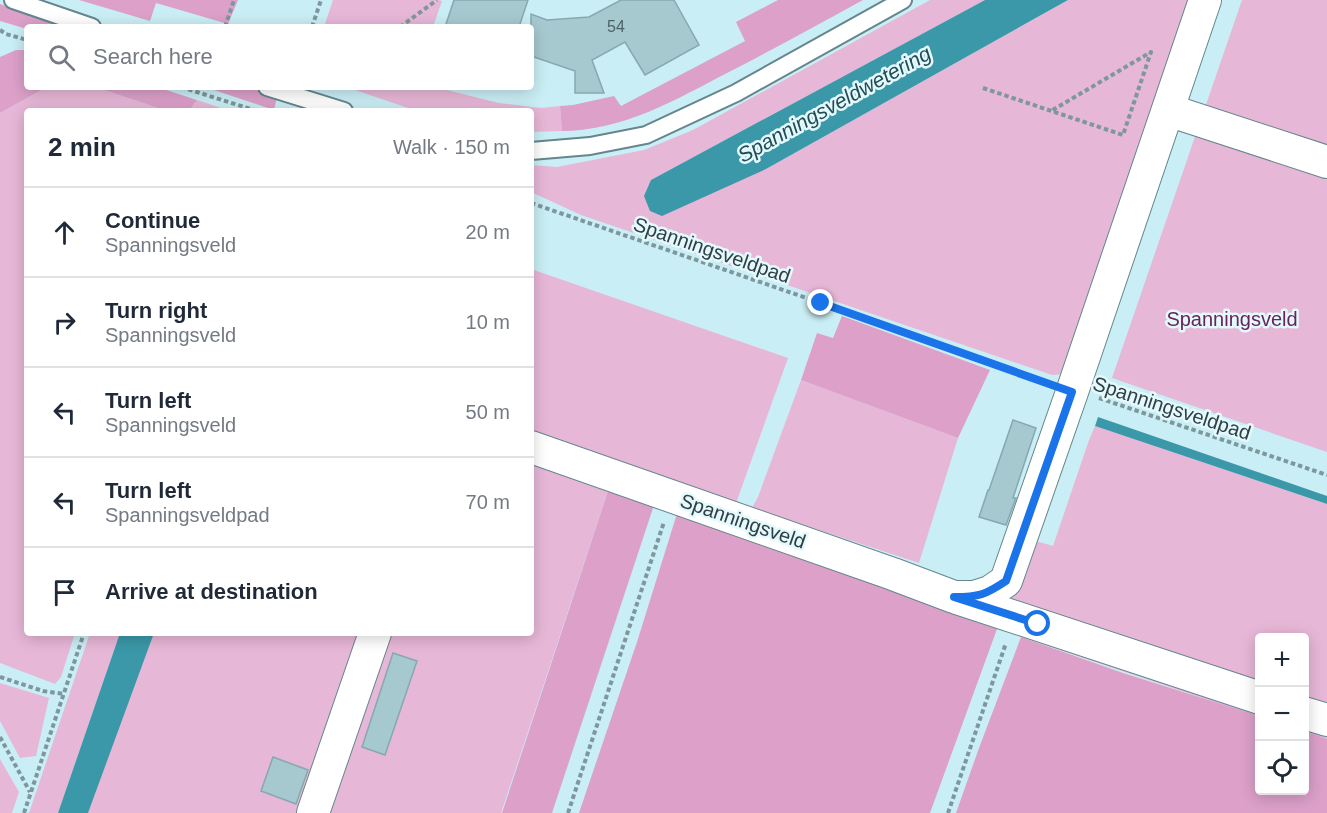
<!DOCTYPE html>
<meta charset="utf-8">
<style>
:root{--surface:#fff;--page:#f2f2f3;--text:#1f2937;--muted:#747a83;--line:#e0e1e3}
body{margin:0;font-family:Helvetica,sans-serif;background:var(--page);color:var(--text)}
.controls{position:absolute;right:18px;bottom:18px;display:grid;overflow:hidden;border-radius:6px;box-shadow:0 3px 15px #0003}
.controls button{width:54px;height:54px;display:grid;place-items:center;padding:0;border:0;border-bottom:2px solid var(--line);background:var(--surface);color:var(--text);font:30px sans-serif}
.stop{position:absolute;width:18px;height:18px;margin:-14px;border:4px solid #1a73e8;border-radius:50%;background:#fff}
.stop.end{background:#1a73e8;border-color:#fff;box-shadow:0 2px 6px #0008}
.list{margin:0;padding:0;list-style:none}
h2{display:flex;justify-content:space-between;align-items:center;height:78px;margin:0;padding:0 24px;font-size:26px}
h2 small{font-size:20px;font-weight:400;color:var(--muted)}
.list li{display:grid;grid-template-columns:39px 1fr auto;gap:18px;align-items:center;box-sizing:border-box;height:90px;padding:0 24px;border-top:2px solid var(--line)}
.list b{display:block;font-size:22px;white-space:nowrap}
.list p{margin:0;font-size:20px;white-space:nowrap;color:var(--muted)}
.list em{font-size:20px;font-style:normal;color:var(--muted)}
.icon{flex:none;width:33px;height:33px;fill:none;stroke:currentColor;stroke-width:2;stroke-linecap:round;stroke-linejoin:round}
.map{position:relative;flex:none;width:1327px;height:813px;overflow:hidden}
.search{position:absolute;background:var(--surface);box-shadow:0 3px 15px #0003;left:24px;top:24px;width:510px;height:66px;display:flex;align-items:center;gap:15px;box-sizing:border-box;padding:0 21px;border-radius:6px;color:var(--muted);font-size:22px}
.panel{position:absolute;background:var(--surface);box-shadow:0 3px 15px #0003;left:24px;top:108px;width:510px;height:528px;border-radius:6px}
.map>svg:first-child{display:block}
.green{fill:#e7b7d7}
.forest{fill:#dca0c9}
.water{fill:#3b98a8}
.building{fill:#a6c9d0;stroke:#86a8af;stroke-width:1.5}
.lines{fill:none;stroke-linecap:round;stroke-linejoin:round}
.service-casing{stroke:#64868c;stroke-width:20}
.minor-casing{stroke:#64868c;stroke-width:34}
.path{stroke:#7d979c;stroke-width:4;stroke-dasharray:4.5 3;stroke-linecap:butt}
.service{stroke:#fff;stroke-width:16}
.minor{stroke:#fff;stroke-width:32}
.route{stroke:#1a73e8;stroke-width:8}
.labels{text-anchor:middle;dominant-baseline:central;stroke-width:5;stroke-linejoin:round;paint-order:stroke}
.number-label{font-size:16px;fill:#4e6266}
.street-label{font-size:20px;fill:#303f42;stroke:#e3f9fd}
.park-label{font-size:20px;fill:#6a2459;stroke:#e3f9fd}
.water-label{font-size:21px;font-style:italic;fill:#234d54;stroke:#e3f9fd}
</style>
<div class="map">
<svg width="1327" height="813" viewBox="0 0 1327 813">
<rect width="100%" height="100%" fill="#caeef5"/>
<path class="green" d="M 333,0 L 439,0 L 442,1 L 433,27 L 324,27 Z
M 930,0 L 985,0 L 651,180 L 766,169 L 1068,0 L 1193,0 L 1065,374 L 1052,375 L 581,215 L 531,192 L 531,165 L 557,167 L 644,150 L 693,130 Z
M 1242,0 L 1327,0 L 1327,452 L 1112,378 Z
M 47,87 L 95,87 L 167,111 L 27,111 L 27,633 L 75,633 L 61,677 L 55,684 L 0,663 L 0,113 Z
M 346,87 L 435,87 L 499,103 L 541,108 L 560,106 L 562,131 L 531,132 L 531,111 L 417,111 Z
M 197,100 L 230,111 L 189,111 Z
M 531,269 L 788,358 L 735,506 L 611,482 L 501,813 L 87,813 L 150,633 L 531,633 Z
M 801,380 L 958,438 L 919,563 L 752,508 L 758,497 Z
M 1095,426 L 1327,504 L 1327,739 L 1305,732 L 1304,638 L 1260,638 L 1259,717 L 1021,637 L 1030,613 L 1007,605 L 1029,539 L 1053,546 L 1089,440 Z
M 90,633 L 120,633 L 58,813 L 29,813 Z
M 0,683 L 49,698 L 36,756 L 20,758 L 0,721 Z
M 0,759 L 19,792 L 12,813 L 0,813 Z"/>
<path class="forest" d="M 79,0 L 238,0 L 228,24 L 156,3 L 150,21 Z
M 778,0 L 863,0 C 819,24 774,49 729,72 C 677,99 623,131 562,131 L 560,106 L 573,105 L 614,96 L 621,106 L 745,41 L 736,22 Z
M 0,4 L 69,27 L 27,27 L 27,29 L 0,21 Z
M 16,50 L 27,50 L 27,87 L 47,87 L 0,113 L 0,57 Z
M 95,87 L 157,87 L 197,100 L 189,111 L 167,111 Z
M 205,87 L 247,87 L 277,97 L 274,110 Z
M 842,316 L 990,370 L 958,438 L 801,380 L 817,333 L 833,338 Z
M 611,482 L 657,496 L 552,813 L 502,813 Z
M 680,504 L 997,629 L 930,813 L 579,813 L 637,642 Z
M 1021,637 L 1123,673 L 1259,716 L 1260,790 L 1304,790 L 1305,731 L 1327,739 L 1327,813 L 956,813 L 979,748 Z"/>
<path class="water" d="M 985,0 L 1068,0 L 766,169 L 662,216 L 650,211 L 644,196 L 651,180 Z
M 1098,417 L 1327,496 L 1327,504 L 1095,426 Z
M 120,633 L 154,633 L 88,813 L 58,813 Z"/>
<path class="building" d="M 454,0 L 528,0 L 519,27 L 445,27 Z
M 621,0 L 674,0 L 699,45 L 645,75 L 625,42 L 592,60 L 604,93 L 575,93 L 575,71 L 531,56 L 531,14 L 547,20 L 589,17 Z
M 1013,420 L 1036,428 L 1013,498 L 1016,498 L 1006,525 L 979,517 L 988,490 L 989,490 Z
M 393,653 L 417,661 L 385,755 L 362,747 Z
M 273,757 L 308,770 L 296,804 L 261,791 Z"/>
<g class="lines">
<defs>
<path id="service" d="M 13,0 L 92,27
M 267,87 L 344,111
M 531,151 L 590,146 L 646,135 L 736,93 L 903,0"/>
<path id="minor" d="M 1168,110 L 1327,162
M 531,447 L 893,574 L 954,597 L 974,597 L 990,592 L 1006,581 L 1072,392 L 1205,0
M 957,598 L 1260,698
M 1304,713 L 1327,720
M 313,813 L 375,633"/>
</defs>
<use href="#service" class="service-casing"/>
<use href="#minor" class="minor-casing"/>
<path class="path" d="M 225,27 L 234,0
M 312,27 L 321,0
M 400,27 L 437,0
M 0,30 L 6,34 L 27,40
M 181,87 L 257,111
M 983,88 L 1123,135 L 1151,52 L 1051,111
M 531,203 L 821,303 L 1046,383
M 1099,398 L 1327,475
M 0,677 L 43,691 L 64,694
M 0,737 L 30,792
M 24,813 L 84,633
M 568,813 L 664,522
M 948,813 L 1006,643"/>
<use href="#service" class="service"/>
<use href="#minor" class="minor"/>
</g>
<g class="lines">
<path class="route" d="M 821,303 L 1072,392 L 1006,581 C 985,595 979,597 954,597 L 1038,624"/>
</g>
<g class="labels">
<g class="number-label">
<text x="616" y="26">54</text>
</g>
<g class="street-label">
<text transform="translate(712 250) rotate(19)">Spanningsveldpad</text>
<text transform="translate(1172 408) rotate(18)">Spanningsveldpad</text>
<text transform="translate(743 521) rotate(19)">Spanningsveld</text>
</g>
<g class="park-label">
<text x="1232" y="319">Spanningsveld</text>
</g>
<g class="water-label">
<text transform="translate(834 104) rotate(-29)">Spanningsveldwetering</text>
</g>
</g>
</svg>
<div class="controls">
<button>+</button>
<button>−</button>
<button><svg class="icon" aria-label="locate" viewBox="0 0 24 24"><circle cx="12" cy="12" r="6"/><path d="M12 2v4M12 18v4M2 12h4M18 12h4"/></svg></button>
</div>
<div class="stop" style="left:1038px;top:624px"></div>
<div class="stop end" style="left:821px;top:303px"></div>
<div class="search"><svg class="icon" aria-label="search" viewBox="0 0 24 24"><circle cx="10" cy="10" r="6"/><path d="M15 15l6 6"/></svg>Search here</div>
<section class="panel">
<h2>2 min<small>Walk · 150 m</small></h2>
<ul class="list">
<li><svg class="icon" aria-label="ahead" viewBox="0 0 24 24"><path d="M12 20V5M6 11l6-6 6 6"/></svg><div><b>Continue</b><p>Spanningsveld</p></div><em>20 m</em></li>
<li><svg class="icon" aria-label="right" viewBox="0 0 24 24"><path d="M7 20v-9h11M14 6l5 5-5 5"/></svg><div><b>Turn right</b><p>Spanningsveld</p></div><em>10 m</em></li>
<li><svg class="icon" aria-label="left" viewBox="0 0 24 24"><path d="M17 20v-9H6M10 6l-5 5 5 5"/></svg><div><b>Turn left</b><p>Spanningsveld</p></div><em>50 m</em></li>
<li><svg class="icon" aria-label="left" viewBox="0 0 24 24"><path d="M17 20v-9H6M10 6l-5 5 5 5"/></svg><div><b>Turn left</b><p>Spanningsveldpad</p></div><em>70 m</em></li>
<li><svg class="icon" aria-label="arrive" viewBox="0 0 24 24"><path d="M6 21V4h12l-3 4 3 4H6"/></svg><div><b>Arrive at destination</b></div></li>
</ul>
</section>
</div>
